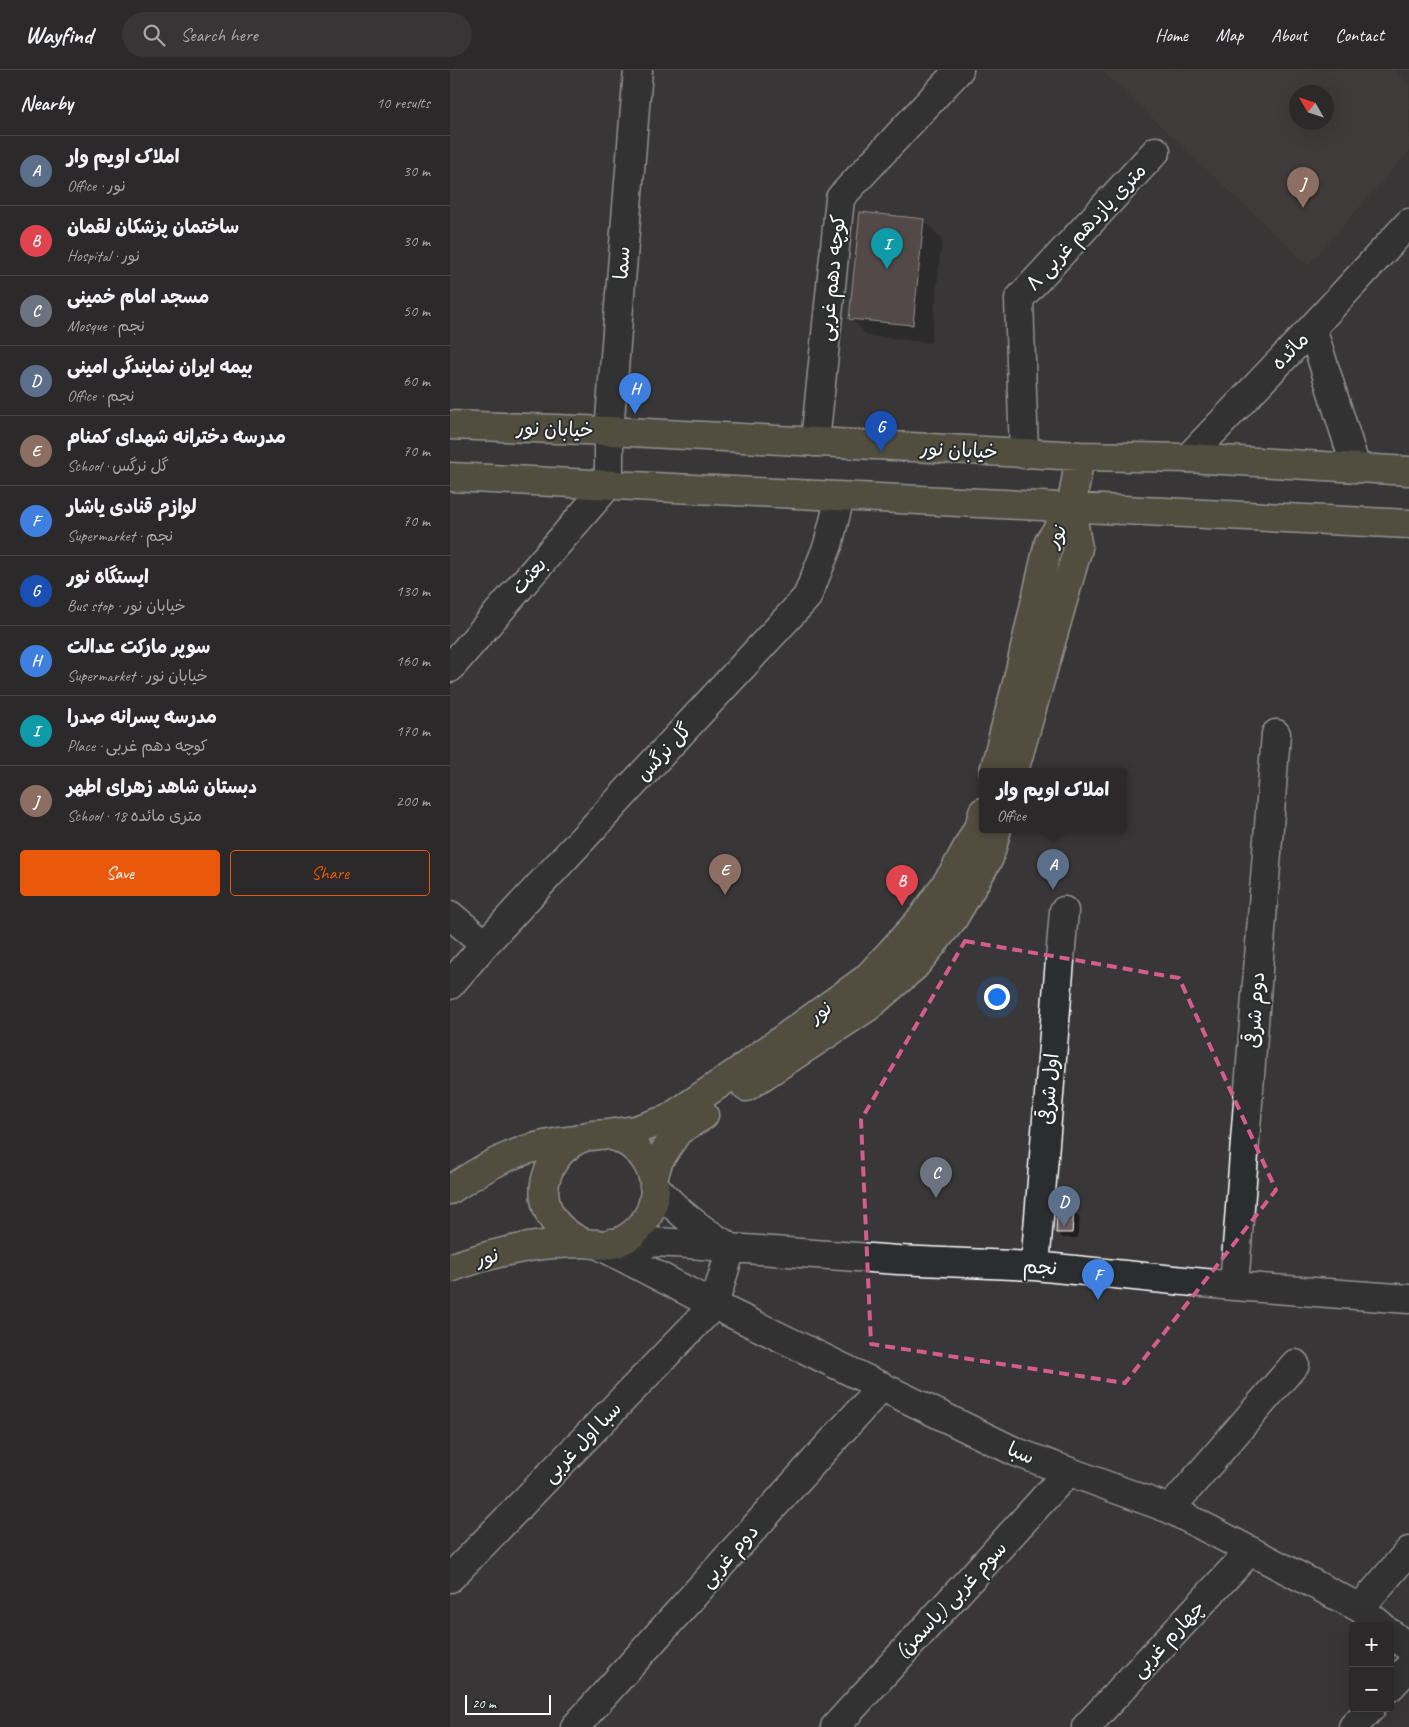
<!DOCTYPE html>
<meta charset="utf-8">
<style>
:root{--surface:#2b2929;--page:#373535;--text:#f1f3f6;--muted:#a6a6a8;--line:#474546;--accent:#ea580c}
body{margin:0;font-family:Caveat,"Playpen Sans Arabic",sans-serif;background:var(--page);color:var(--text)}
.controls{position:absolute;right:15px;bottom:15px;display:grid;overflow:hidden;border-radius:5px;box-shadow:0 5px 20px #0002}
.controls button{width:45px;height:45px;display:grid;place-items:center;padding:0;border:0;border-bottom:1px solid var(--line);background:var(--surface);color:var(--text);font:25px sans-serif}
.compass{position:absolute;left:839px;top:15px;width:45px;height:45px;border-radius:50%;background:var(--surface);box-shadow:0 5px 20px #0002;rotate:309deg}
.scale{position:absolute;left:15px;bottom:12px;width:86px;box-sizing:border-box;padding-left:5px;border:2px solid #fff;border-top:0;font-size:14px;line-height:18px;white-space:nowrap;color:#fff;-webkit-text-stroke:4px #2a2d2e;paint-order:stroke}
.you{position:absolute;left:546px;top:926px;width:18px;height:18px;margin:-12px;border:4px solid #fff;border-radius:50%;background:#1a73e8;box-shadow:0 0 0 8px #1a73e833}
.badge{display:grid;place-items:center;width:32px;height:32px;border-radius:50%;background:var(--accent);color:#fff;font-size:16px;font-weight:700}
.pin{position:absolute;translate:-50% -41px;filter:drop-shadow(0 1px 2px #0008)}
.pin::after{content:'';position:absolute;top:26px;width:18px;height:15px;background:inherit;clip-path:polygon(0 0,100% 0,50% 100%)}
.popup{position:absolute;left:529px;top:698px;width:148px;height:65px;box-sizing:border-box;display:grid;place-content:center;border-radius:5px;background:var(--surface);filter:drop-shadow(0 1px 4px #0005);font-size:16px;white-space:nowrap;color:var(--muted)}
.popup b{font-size:19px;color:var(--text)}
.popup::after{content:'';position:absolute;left:50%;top:100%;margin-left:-10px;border:10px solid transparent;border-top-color:var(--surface)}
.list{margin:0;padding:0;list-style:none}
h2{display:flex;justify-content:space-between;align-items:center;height:65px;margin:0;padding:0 20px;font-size:21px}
h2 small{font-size:16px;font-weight:400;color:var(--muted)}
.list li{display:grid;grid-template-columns:32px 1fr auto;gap:15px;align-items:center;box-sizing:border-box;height:70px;padding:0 20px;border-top:1px solid var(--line)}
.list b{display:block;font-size:19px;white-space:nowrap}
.list p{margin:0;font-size:16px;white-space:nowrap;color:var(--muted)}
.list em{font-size:16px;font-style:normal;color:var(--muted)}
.actions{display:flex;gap:10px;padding:15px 20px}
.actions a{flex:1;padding:11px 0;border:1px solid var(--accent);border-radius:5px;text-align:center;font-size:18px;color:var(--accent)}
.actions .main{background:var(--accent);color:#fff}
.icon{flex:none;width:28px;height:28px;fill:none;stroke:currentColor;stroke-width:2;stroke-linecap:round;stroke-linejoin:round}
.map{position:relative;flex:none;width:959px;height:1657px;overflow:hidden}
header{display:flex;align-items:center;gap:30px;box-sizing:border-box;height:70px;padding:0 25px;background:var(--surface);border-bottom:1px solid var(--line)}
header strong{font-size:24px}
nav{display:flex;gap:28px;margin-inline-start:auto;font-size:18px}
.search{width:350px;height:45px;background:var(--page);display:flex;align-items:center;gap:12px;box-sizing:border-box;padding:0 18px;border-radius:28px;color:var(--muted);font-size:19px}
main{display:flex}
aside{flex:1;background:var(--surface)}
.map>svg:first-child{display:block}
.built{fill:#4a4342;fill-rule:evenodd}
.shadow{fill:#0007}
.building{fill:#73605d;stroke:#fff}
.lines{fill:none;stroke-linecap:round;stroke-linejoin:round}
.minor-casing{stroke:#fff;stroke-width:31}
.major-casing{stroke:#fff;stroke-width:31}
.minor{stroke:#2a2d2e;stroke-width:28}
.major{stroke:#726c4b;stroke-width:28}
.marked{fill:none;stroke:#d45d8c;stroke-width:4;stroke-dasharray:10 6;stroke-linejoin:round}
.labels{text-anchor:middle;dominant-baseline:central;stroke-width:4;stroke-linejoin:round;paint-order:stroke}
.street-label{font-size:20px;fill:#fff;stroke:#2a2d2e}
</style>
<header>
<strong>Wayfind</strong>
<div class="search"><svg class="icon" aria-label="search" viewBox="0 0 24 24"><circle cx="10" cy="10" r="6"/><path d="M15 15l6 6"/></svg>Search here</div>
<nav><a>Home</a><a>Map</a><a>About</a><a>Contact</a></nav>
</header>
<main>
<aside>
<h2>Nearby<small>10 results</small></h2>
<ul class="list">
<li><span class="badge" style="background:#5c6f8a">A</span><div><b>املاک اویم وار</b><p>Office · نور</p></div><em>30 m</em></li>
<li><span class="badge" style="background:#e0444e">B</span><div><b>ساختمان پزشکان لقمان</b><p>Hospital · نور</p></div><em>30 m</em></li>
<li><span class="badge" style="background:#6b7280">C</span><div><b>مسجد امام خمینی</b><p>Mosque · نجم</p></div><em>50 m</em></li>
<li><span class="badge" style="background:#5c6f8a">D</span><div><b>بیمه ایران نمایندگی امینی</b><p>Office · نجم</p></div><em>60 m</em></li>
<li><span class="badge" style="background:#8d6e63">E</span><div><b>مدرسه دخترانه شهدای کمنام</b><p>School · گل نرگس</p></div><em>70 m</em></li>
<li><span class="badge" style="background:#3f7fe0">F</span><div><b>لوازم قنادی یاشار</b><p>Supermarket · نجم</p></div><em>70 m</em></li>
<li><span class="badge" style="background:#1a4fb4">G</span><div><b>ایستگاه نور</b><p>Bus stop · خیابان نور</p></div><em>130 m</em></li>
<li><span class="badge" style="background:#3f7fe0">H</span><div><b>سوپر مارکت عدالت</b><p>Supermarket · خیابان نور</p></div><em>160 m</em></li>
<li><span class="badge" style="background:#0f9aa8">I</span><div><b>مدرسه پسرانه صدرا</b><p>Place · کوچه دهم غربی</p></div><em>170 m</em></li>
<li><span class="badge" style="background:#8d6e63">J</span><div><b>دبستان شاهد زهرای اطهر</b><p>School · 18 متری مائده</p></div><em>200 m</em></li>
</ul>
<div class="actions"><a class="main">Save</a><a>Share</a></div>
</aside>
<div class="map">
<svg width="959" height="1657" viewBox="0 0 959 1657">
<rect width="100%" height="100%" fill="#393737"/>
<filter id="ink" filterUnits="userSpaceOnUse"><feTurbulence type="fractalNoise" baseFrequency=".02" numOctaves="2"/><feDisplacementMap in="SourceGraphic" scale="10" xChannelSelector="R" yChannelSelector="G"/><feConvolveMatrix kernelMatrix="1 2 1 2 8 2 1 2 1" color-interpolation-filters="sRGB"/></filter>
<g filter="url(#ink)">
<path class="built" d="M 652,0 L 943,0 L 959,14 L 959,81 L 858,195 ZM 846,22 L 876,22 L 876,52 L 846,52 Z"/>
<path class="shadow" d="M 474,150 L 492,168 L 481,273 L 418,266 L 400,248 Z
M 609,1142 L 624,1142 L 630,1148 L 627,1168 L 613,1168 L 607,1162 Z"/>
<path class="building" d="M 410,142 L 474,149 L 463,255 L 399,249 Z
M 607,1141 L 624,1141 L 622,1163 L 606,1163 Z"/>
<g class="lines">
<defs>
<path id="minor" d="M 862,258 L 906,398
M 365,372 L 390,128 L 509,0
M 574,384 L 569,229 L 706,81
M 738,388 L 862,258 L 959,153
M 0,598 L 159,414 L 159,361 L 188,0
M 0,845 L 35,874
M 0,915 L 35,874 L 357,527 L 378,475 L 390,427
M 162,1173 C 202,1171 241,1173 281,1178 C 250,1159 227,1142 204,1115
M 585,1196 L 614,841
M 784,1216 L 826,664
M 720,1439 L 845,1294
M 0,1508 L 264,1235 L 151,1176
M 910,1538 L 959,1481
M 932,1556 L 910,1538 L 720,1439 L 566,1382 L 264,1235 L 281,1178 L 448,1190 L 585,1196 L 784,1216 L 959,1229
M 940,1563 L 959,1578
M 940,1617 L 959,1597
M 125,1657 L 432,1316
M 385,1657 L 618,1402
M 636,1657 L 800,1481
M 903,1657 L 921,1638"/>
<path id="major" d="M 0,355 L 159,361 L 630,386 L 738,388 L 959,401
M 0,407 L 959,454
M 544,701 L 567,613 L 599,472 L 621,439
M 564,701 L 628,478 L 621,439 L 630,386
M 296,1017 L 418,937 L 465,896 L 503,849 L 539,788 L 547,759
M 142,1066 L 185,1060 L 218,1049 L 287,1002 L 417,908 L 472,848 L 504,802 L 530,754 L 533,742
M 203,1108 L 209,1090 L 228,1061 L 254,1045
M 0,1120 C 43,1091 74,1075 126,1070
M 0,1198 C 33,1186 68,1177 103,1174 C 113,1174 124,1173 134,1173 C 147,1174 159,1177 171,1171 C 188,1163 202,1146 204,1127 C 207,1111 200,1094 189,1082 C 129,1022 43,1132 134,1173"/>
</defs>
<use href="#minor" class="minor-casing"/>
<use href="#major" class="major-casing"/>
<use href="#minor" class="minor"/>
<use href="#major" class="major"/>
</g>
</g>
<path d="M0 0H959V1657H0ZM 515,871 L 729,908 L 826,1120 L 675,1313 L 421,1274 L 411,1050 Z" fill="#393737" fill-opacity=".55" fill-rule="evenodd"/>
<path class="marked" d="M 515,871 L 729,908 L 826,1120 L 675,1313 L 421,1274 L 411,1050 Z"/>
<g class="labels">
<g class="street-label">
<text transform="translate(636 157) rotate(-47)">۸ متری یازدهم غربی</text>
<text transform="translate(172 193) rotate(-86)">سما</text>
<text transform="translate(382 208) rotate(-84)">کوچه دهم غربی</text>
<text transform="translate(840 281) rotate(-46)">مائده</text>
<text transform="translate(105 359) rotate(2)">خیابان نور</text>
<text transform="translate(509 380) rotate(3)">خیابان نور</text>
<text transform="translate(606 466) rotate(-63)">نور</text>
<text transform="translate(79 506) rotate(-49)">بعثت</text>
<text transform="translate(214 682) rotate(-47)">گل نرگس</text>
<text transform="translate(805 940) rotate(-86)">دوم شرقی</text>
<text transform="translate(370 942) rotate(-36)">نور</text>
<text transform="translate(599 1019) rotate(-85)">اول شرقی</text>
<text transform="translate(37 1187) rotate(-15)">نور</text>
<text transform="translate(590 1197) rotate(4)">نجم</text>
<text transform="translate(132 1372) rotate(-46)">سبا اول غربی</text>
<text transform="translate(571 1383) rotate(23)">سبا</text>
<text transform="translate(279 1486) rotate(-48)">دوم غربی</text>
<text transform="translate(501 1530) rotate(-47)">سوم غربی (یاسمن)</text>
<text transform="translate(718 1569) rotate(-47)">چهارم غربی</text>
</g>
</g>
</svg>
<div class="controls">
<button>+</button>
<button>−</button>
</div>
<svg class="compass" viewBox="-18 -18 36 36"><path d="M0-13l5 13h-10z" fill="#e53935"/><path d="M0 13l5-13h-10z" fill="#a6a6a8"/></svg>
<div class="scale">20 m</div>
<div class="you"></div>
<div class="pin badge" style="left:603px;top:820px;background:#5c6f8a">A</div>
<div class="popup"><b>املاک اویم وار</b>Office</div>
<div class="pin badge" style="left:452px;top:836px;background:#e0444e">B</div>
<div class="pin badge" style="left:486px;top:1128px;background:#6b7280">C</div>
<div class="pin badge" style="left:614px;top:1157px;background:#5c6f8a">D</div>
<div class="pin badge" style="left:275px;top:825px;background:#8d6e63">E</div>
<div class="pin badge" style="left:648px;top:1230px;background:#3f7fe0">F</div>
<div class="pin badge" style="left:431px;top:382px;background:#1a4fb4">G</div>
<div class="pin badge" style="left:185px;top:344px;background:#3f7fe0">H</div>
<div class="pin badge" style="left:437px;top:199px;background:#0f9aa8">I</div>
<div class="pin badge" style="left:853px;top:138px;background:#8d6e63">J</div>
</div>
</main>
